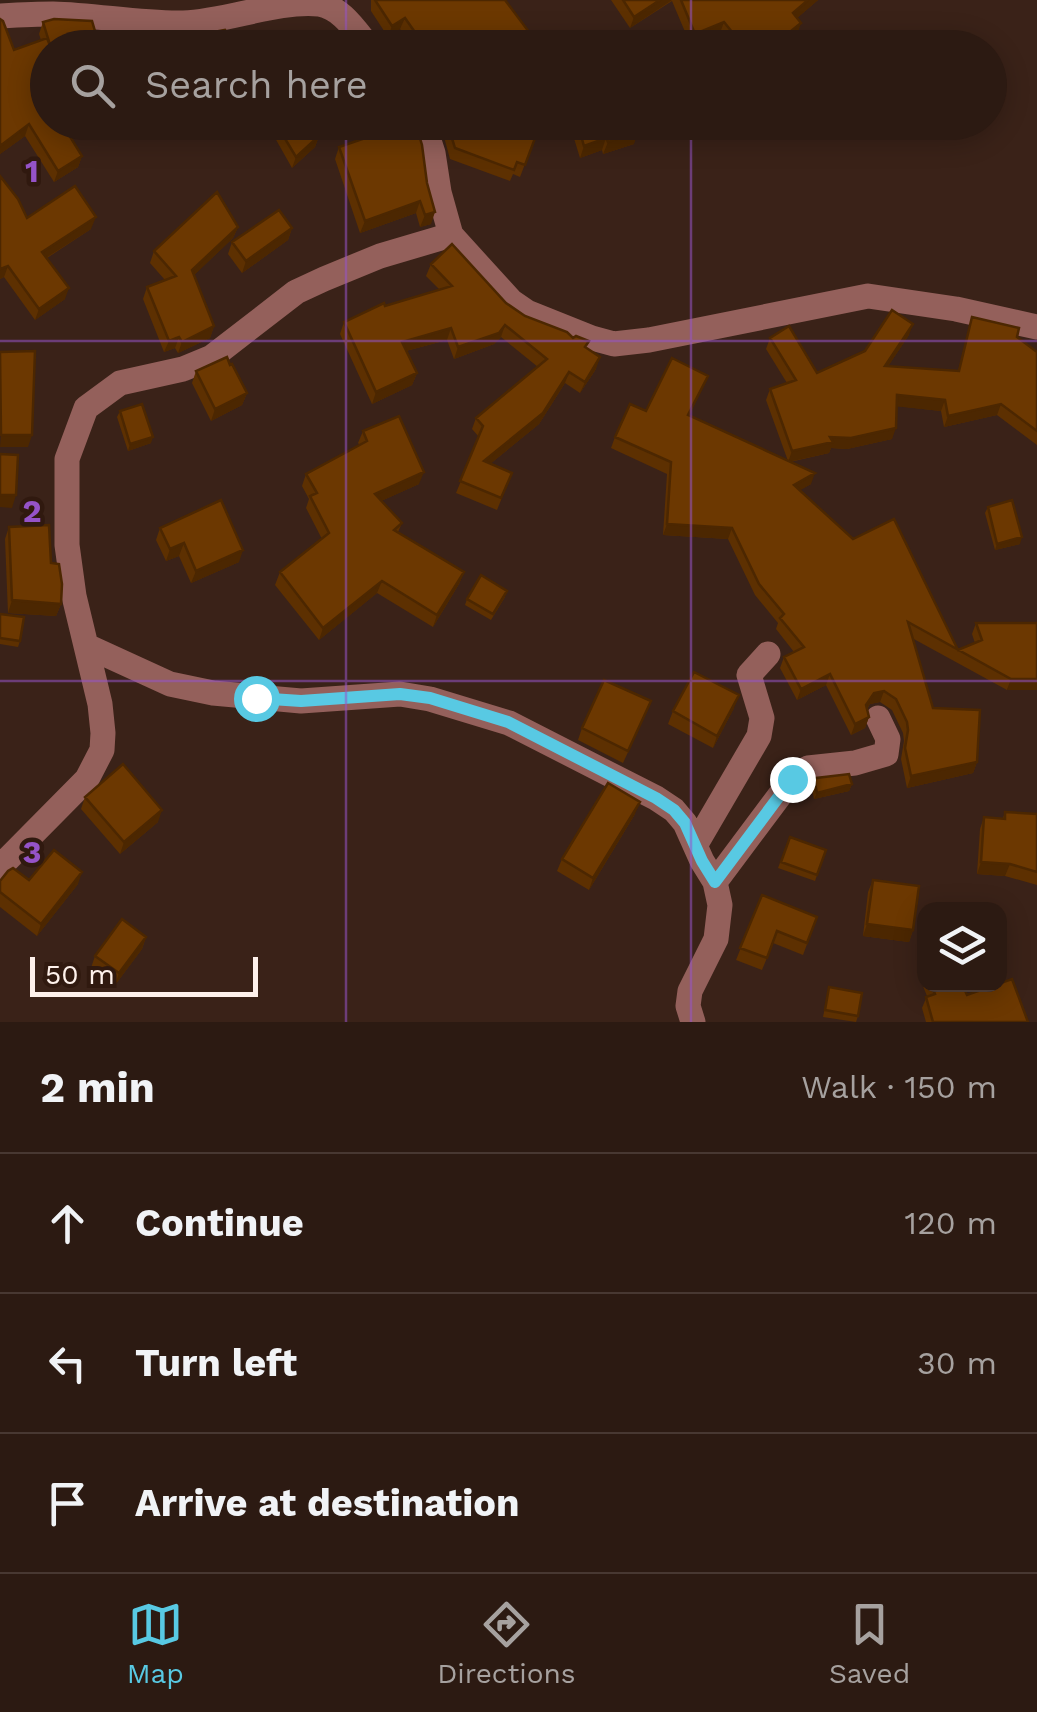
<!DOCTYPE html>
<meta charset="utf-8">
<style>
:root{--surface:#2c1a12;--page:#34231b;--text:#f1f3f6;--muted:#a6a19f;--line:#483832;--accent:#58c9e3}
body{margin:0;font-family:"Work Sans",sans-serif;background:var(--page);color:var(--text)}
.controls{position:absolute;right:30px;bottom:30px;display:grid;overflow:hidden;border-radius:20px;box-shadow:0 5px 25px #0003}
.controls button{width:90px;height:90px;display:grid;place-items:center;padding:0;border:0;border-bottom:2px solid var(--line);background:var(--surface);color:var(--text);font:50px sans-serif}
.scale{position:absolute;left:30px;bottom:25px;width:228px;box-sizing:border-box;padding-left:10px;border:5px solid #fef1eb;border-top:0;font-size:28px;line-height:35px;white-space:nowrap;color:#fef1eb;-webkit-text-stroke:8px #30190f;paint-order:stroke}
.stop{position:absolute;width:30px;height:30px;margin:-22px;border:8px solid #58c9e3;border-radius:50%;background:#fff}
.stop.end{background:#58c9e3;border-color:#fff;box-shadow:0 2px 10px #0008}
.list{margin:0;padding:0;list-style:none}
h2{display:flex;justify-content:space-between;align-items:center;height:130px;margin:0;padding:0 40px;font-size:42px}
h2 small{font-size:32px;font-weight:400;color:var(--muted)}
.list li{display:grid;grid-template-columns:65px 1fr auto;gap:30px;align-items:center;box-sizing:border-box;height:140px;padding:0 40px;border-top:2px solid var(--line)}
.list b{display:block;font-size:38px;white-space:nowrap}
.list em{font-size:32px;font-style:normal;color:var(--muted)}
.icon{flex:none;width:55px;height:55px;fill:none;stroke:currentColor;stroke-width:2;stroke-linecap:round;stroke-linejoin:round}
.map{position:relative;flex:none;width:1037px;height:1022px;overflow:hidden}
.search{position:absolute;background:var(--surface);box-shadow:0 5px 25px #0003;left:30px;right:30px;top:30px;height:110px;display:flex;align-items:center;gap:25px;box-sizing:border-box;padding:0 35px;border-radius:55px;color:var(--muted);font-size:38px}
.sheet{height:550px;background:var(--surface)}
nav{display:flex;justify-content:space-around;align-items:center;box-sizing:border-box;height:140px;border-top:2px solid var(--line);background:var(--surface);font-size:28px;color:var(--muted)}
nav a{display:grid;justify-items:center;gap:5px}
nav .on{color:var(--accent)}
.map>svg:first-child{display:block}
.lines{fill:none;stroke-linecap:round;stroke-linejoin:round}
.minor{stroke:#94605b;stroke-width:25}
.wall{fill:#5d3001}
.shaded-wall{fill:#4c2701}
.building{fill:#6c3801;stroke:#4c2701;stroke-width:2.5}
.route{stroke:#58c9e3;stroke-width:12}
.grid{fill:none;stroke:#9553c8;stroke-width:2.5;stroke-opacity:0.55}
.grid-label{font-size:32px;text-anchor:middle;font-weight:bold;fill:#9553c8;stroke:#30190f;stroke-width:9;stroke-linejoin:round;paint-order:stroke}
</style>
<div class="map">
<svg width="1037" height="1022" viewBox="0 0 1037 1022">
<rect width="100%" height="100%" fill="#3a2218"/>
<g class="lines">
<path class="minor" d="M 0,16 C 18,15 36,14 53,14 C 97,15 140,24 183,23 C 227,22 276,0 319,4 C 342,8 355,30 370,48
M 423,122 L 433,153 L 439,192 L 451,235 L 511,301 L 527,312 L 592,338 L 614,344 L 649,340 L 868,296 L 956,309 L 1037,327
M 87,646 L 170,684 L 213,693 L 301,701 L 400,694 L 430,699 L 509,723 L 656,798 L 674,810 L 685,823 L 702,861 L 715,882 L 720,905 L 716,939 L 690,991 L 688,1006 L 693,1022
M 696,844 L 759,736 L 762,718 L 749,675 L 768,654
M 0,867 L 87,779 L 102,750 L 103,733 L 100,704 L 74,596 L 67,545 L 67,459 L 86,408 L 120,383 L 183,369 L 212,357 L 296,292 L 324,279 L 380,256 L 451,235
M 715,882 L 792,779 L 808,768 L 855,763 L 886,754 L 888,739 L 878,718"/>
</g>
<path class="wall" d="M 371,0 L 505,0 L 541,48 L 413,48 L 400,29 L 388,37 L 371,11 Z
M 611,0 L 818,0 L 797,18 L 797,35 L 781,48 L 732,48 L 720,33 L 691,46 L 672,1 L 630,28 Z
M 0,19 L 14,50 L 41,40 L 39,34 L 43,22 L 54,19 L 48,48 L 48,122 L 82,156 L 78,167 L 54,182 L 25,136 L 0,154 Z
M 266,122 L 311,122 L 319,136 L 315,147 L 292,168 Z
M 440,122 L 511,122 L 537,133 L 520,177 L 513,174 L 510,181 L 450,159 Z
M 569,122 L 635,122 L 634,144 L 603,154 L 602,150 L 580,158 Z
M 392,129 L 431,224 L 420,227 L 416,213 L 360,233 L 335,159 L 339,147 Z
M 0,176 L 27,218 L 91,229 L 47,258 L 65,299 L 35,320 L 4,277 L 0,279 Z
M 238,227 L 233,238 L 194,275 L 214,326 L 210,338 L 178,353 L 175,348 L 164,352 L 143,299 L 147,287 L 165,280 L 150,263 L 154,251 Z
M 292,228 L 288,240 L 242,273 L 228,254 L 232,242 Z
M 431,264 L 506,303 L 525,316 L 586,348 L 596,369 L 580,393 L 565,383 L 539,424 L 490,464 L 512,473 L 497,510 L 456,493 L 479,437 L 472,429 L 476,418 L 538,367 L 501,337 L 494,344 L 454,359 L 447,340 L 406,351 L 417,373 L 412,385 L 372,404 L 340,334 L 344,322 L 385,306 L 440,290 L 426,276 Z
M 972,317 L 1017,337 L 1037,352 L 1037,445 L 997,415 L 944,427 L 941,411 L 897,406 L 892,439 L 847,449 L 831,448 L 829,453 L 790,462 L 811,484 L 800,490 L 958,650 L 975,643 L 972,634 L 976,623 L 1037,623 L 1007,690 L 912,638 L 933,708 L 977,762 L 973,773 L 907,788 L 901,759 L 904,741 L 903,733 L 892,710 L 880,702 L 870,704 L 867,709 L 869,717 L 865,728 L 851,735 L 826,685 L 797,700 L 780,668 L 784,657 L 794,652 L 776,629 L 778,623 L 755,595 L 728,539 L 663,535 L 667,474 L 611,448 L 615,437 L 646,411 L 708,376 L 689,416 L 788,461 L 766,400 L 770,389 L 787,383 L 766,349 L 770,338 L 817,373 L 909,335 L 888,366 L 958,371 Z
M 196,371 L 247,393 L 242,405 L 211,421 L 192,383 Z
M 120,411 L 151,443 L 128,451 L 117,417 Z
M 363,431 L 419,484 L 381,501 L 402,523 L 398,532 L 464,572 L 459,584 L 433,627 L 377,593 L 319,640 L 275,585 L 280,572 L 322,539 L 306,508 L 309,499 L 302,486 L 306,474 L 360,445 L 358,443 Z
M 988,507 L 1020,544 L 995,550 L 985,513 Z
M 9,527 L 51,563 L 61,604 L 56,616 L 8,613 L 5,539 Z
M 160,528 L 239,562 L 191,583 L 179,556 L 166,561 L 156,540 Z
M 505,597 L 491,620 L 465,605 L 467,599 Z
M 0,614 L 20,641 L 18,647 L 0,644 Z
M 734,708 L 713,748 L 668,724 L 673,711 Z
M 646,713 L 623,763 L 578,740 L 582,728 Z
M 814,779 L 852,784 L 849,791 L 814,799 L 811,785 Z
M 85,797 L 158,822 L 120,854 L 81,809 Z
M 1005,812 L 1037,814 L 1037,885 L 1005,876 L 977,874 L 980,829 L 984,817 L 1003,818 Z
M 635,814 L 589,890 L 557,871 L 562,859 Z
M 790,837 L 826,850 L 815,881 L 778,868 Z
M 29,880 L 78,884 L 37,936 L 0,907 L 0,881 Z
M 873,880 L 913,930 L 909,942 L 863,936 L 868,892 Z
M 762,895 L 817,917 L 803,955 L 773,943 L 762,970 L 736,960 Z
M 146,937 L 142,949 L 115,985 L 91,968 L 95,956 Z
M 924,962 L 924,984 L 962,984 L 967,995 L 1028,1022 L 926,1022 L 922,1008 L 927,996 L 918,974 L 922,963 Z
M 829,987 L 858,1016 L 856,1022 L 823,1017 Z"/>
<path class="shaded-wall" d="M 660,0 L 672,0 L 630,28 L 634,17 Z
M 808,0 L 818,0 L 789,25 L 793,13 Z
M 405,18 L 400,29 L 388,37 L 392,26 Z
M 724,22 L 720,33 L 691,46 L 695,34 Z
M 801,23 L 797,35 L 781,48 L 770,48 Z
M 29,124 L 25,136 L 0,154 L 0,146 Z
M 638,132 L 634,144 L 603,154 L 608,142 Z
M 319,136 L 315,147 L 292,168 L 296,157 Z
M 606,138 L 602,150 L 580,158 L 584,146 Z
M 82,156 L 78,167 L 54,182 L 58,171 Z
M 420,201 L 416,213 L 360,233 L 365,221 Z
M 435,212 L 431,224 L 420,227 L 425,215 Z
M 96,217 L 91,229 L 38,263 L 42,252 Z
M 238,227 L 233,238 L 188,281 L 192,270 Z
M 292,228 L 288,240 L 242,273 L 246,261 Z
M 8,266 L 4,277 L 0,279 L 0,269 Z
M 69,288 L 65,299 L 35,320 L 39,309 Z
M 913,324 L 909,335 L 881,377 L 885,366 Z
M 505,325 L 501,337 L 494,344 L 454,359 L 458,347 Z
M 214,326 L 210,338 L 178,353 L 182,342 Z
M 451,328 L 447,340 L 398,353 L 402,342 Z
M 179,337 L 175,348 L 164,352 L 169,341 Z
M 600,357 L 596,369 L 580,393 L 585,382 Z
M 569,372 L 565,383 L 539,424 L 479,473 L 484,461 Z
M 417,373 L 412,385 L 372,404 L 376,392 Z
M 247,393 L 242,405 L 211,421 L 215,409 Z
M 897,395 L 945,400 L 941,411 L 893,406 Z
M 1001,404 L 997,415 L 944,427 L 948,416 Z
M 896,428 L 892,439 L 847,449 L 831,448 L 829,453 L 788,462 L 792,451 L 830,437 Z
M 1,435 L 32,435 L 28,447 L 0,447 Z
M 153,437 L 151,443 L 128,451 L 130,444 Z
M 424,472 L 419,484 L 370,506 L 375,494 Z
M 815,473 L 811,484 L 790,496 L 794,485 Z
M 0,495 L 16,495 L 12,508 L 0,507 Z
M 667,524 L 732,528 L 728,539 L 663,535 Z
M 1022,537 L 1020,544 L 995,550 L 997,544 Z
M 184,543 L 179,556 L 166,561 L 170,549 Z
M 243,550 L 239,562 L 191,583 L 196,571 Z
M 464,572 L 459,584 L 433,627 L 437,615 Z
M 382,581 L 377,593 L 319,640 L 323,628 Z
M 12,600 L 61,604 L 56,616 L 8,613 Z
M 830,674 L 826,685 L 797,700 L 801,689 Z
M 1011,679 L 1037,679 L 1037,690 L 1007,690 Z
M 884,691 L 880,702 L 870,704 L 862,716 L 866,705 L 874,693 Z
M 739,695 L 734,708 L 713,748 L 717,736 Z
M 869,717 L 865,728 L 851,735 L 855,724 Z
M 977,762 L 973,773 L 907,788 L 911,776 Z
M 852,784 L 849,791 L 814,799 L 817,793 Z
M 640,802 L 635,814 L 589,890 L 593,878 Z
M 162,810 L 158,822 L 120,854 L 124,842 Z
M 981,862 L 1010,864 L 1005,876 L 977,874 Z
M 82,872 L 78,884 L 37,936 L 41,924 Z
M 867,924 L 913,930 L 909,942 L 863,936 Z
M 146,937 L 142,949 L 115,985 L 119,973 Z"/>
<path class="building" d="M 375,0 L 505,0 L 541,48 L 426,48 L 405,18 L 392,26 Z
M 623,0 L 660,0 L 634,17 Z
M 681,0 L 808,0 L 793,13 L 801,23 L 770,48 L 745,48 L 724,22 L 695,34 Z
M 0,19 L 3,21 L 14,50 L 47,38 L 51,48 L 48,48 L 48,122 L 61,122 L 82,156 L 58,171 L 29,124 L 0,146 Z
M 54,19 L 92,21 L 99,45 L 90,48 L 51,48 L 43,22 Z
M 225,30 L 236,48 L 180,48 L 177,43 L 198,35 Z
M 296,35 L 303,48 L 274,48 Z
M 275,122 L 311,122 L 319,136 L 296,157 Z
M 400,122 L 415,122 L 422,145 L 427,183 L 435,212 L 425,215 L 420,201 L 365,221 L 339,147 L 392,129 Z
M 447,122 L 511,122 L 537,133 L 525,165 L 517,162 L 514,170 L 455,148 Z
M 577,122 L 635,122 L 638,132 L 608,142 L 606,138 L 584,146 Z
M 0,176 L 18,199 L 27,218 L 75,186 L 96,217 L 42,252 L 69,288 L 39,309 L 8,266 L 0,269 Z
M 217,192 L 238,227 L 192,270 L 214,326 L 182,342 L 179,337 L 169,341 L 147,287 L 176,276 L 154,251 Z
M 279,210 L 292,228 L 246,261 L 232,242 Z
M 452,244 L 506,303 L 525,316 L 567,332 L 573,338 L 576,336 L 589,341 L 585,347 L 600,357 L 585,382 L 569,372 L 543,413 L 484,461 L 512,473 L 501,498 L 460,481 L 483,426 L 476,418 L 547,359 L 505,325 L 499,333 L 458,347 L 451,328 L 402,342 L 417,373 L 376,392 L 344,322 L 384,303 L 385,306 L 452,286 L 431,264 Z
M 892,310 L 913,324 L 885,366 L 959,371 L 972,317 L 1019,328 L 1017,337 L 1037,352 L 1037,431 L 1001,404 L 948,416 L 945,400 L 897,395 L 896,428 L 851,438 L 830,437 L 833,442 L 792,451 L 770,389 L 796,380 L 770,338 L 789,326 L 817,373 L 865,351 Z
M 35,351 L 32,435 L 1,435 L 0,352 Z
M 227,357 L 230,365 L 232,364 L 247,393 L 215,409 L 196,371 Z
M 672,358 L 708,376 L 688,415 L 815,473 L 794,485 L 853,539 L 894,519 L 958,650 L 982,640 L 976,623 L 1037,623 L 1037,679 L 1011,679 L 908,622 L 933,708 L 980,710 L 977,762 L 911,776 L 905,748 L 908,730 L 907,722 L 896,699 L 884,691 L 874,693 L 866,705 L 869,717 L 855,724 L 830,674 L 801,689 L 784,657 L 804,647 L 780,618 L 784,614 L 759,584 L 732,528 L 667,524 L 671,462 L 615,437 L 630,404 L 646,411 Z
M 142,404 L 153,437 L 130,444 L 120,411 Z
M 399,416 L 424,472 L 375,494 L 402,523 L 394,530 L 464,572 L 437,615 L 382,581 L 323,628 L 280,572 L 329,533 L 310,496 L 317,493 L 306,474 L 367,441 L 363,431 Z
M 0,454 L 18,455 L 16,495 L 0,495 Z
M 221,500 L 243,550 L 196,571 L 184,543 L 170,549 L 160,528 Z
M 1012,500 L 1022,537 L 997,544 L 988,507 Z
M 49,525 L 51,563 L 59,564 L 62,584 L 61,604 L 12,600 L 9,527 Z
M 481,575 L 507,591 L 493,614 L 467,599 Z
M 0,614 L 24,617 L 20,641 L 0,638 Z
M 694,672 L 739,695 L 717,736 L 673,711 Z
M 604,680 L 651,701 L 628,751 L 582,728 Z
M 123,764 L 162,810 L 124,842 L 85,797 Z
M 849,774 L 852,784 L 817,793 L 814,779 L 816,778 Z
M 608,783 L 640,802 L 593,878 L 562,859 Z
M 1005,812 L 1037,814 L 1037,872 L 1010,864 L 981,862 L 984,817 L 1005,819 Z
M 790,837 L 826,850 L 817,875 L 781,862 Z
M 54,850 L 82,872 L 41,924 L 0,892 L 0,881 L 8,871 L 13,868 L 29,880 Z
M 873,880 L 919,886 L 913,930 L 867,924 Z
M 762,895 L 817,917 L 807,943 L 777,931 L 767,958 L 740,948 Z
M 122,919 L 146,937 L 119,973 L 95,956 Z
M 1012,979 L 1028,1022 L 933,1022 L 926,997 L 935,994 L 931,984 L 962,984 L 967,995 Z
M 829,987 L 862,993 L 858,1016 L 825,1010 Z"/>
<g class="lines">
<path class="route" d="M 256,698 L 301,701 L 400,694 L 430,698 L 508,722 L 656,798 L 674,810 L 685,823 L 702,861 L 715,882 L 792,779"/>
</g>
<path class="grid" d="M 346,0 L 346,48M 691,0 L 691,48M 346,122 L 346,1022M 691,122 L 691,1022M 0,341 L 1037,341M 0,681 L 1037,681"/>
<g class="grid-label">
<text x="32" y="182">1</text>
<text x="32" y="522">2</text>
<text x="32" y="863">3</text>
</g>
</svg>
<div class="controls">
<button><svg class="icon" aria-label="layers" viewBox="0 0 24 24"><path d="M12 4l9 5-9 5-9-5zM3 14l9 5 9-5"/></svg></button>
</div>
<div class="scale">50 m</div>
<div class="stop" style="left:256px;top:698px"></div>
<div class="stop end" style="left:792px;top:779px"></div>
<div class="search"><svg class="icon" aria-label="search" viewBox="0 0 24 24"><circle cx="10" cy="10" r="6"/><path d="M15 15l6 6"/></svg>Search here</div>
</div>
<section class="sheet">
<h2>2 min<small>Walk · 150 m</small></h2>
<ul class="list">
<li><svg class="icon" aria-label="ahead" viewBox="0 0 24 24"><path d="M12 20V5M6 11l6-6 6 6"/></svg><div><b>Continue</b></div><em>120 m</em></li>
<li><svg class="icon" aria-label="left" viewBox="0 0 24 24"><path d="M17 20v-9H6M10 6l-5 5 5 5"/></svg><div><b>Turn left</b></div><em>30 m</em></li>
<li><svg class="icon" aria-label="arrive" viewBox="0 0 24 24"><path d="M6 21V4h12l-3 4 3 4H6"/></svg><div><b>Arrive at destination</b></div></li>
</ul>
</section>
<nav>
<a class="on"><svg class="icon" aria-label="map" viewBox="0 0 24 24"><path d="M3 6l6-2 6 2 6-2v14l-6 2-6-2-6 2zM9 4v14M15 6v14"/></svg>Map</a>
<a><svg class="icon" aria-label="directions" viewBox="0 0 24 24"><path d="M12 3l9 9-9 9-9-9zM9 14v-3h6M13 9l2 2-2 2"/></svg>Directions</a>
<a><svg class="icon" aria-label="saved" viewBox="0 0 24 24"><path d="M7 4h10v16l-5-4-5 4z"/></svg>Saved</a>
</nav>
